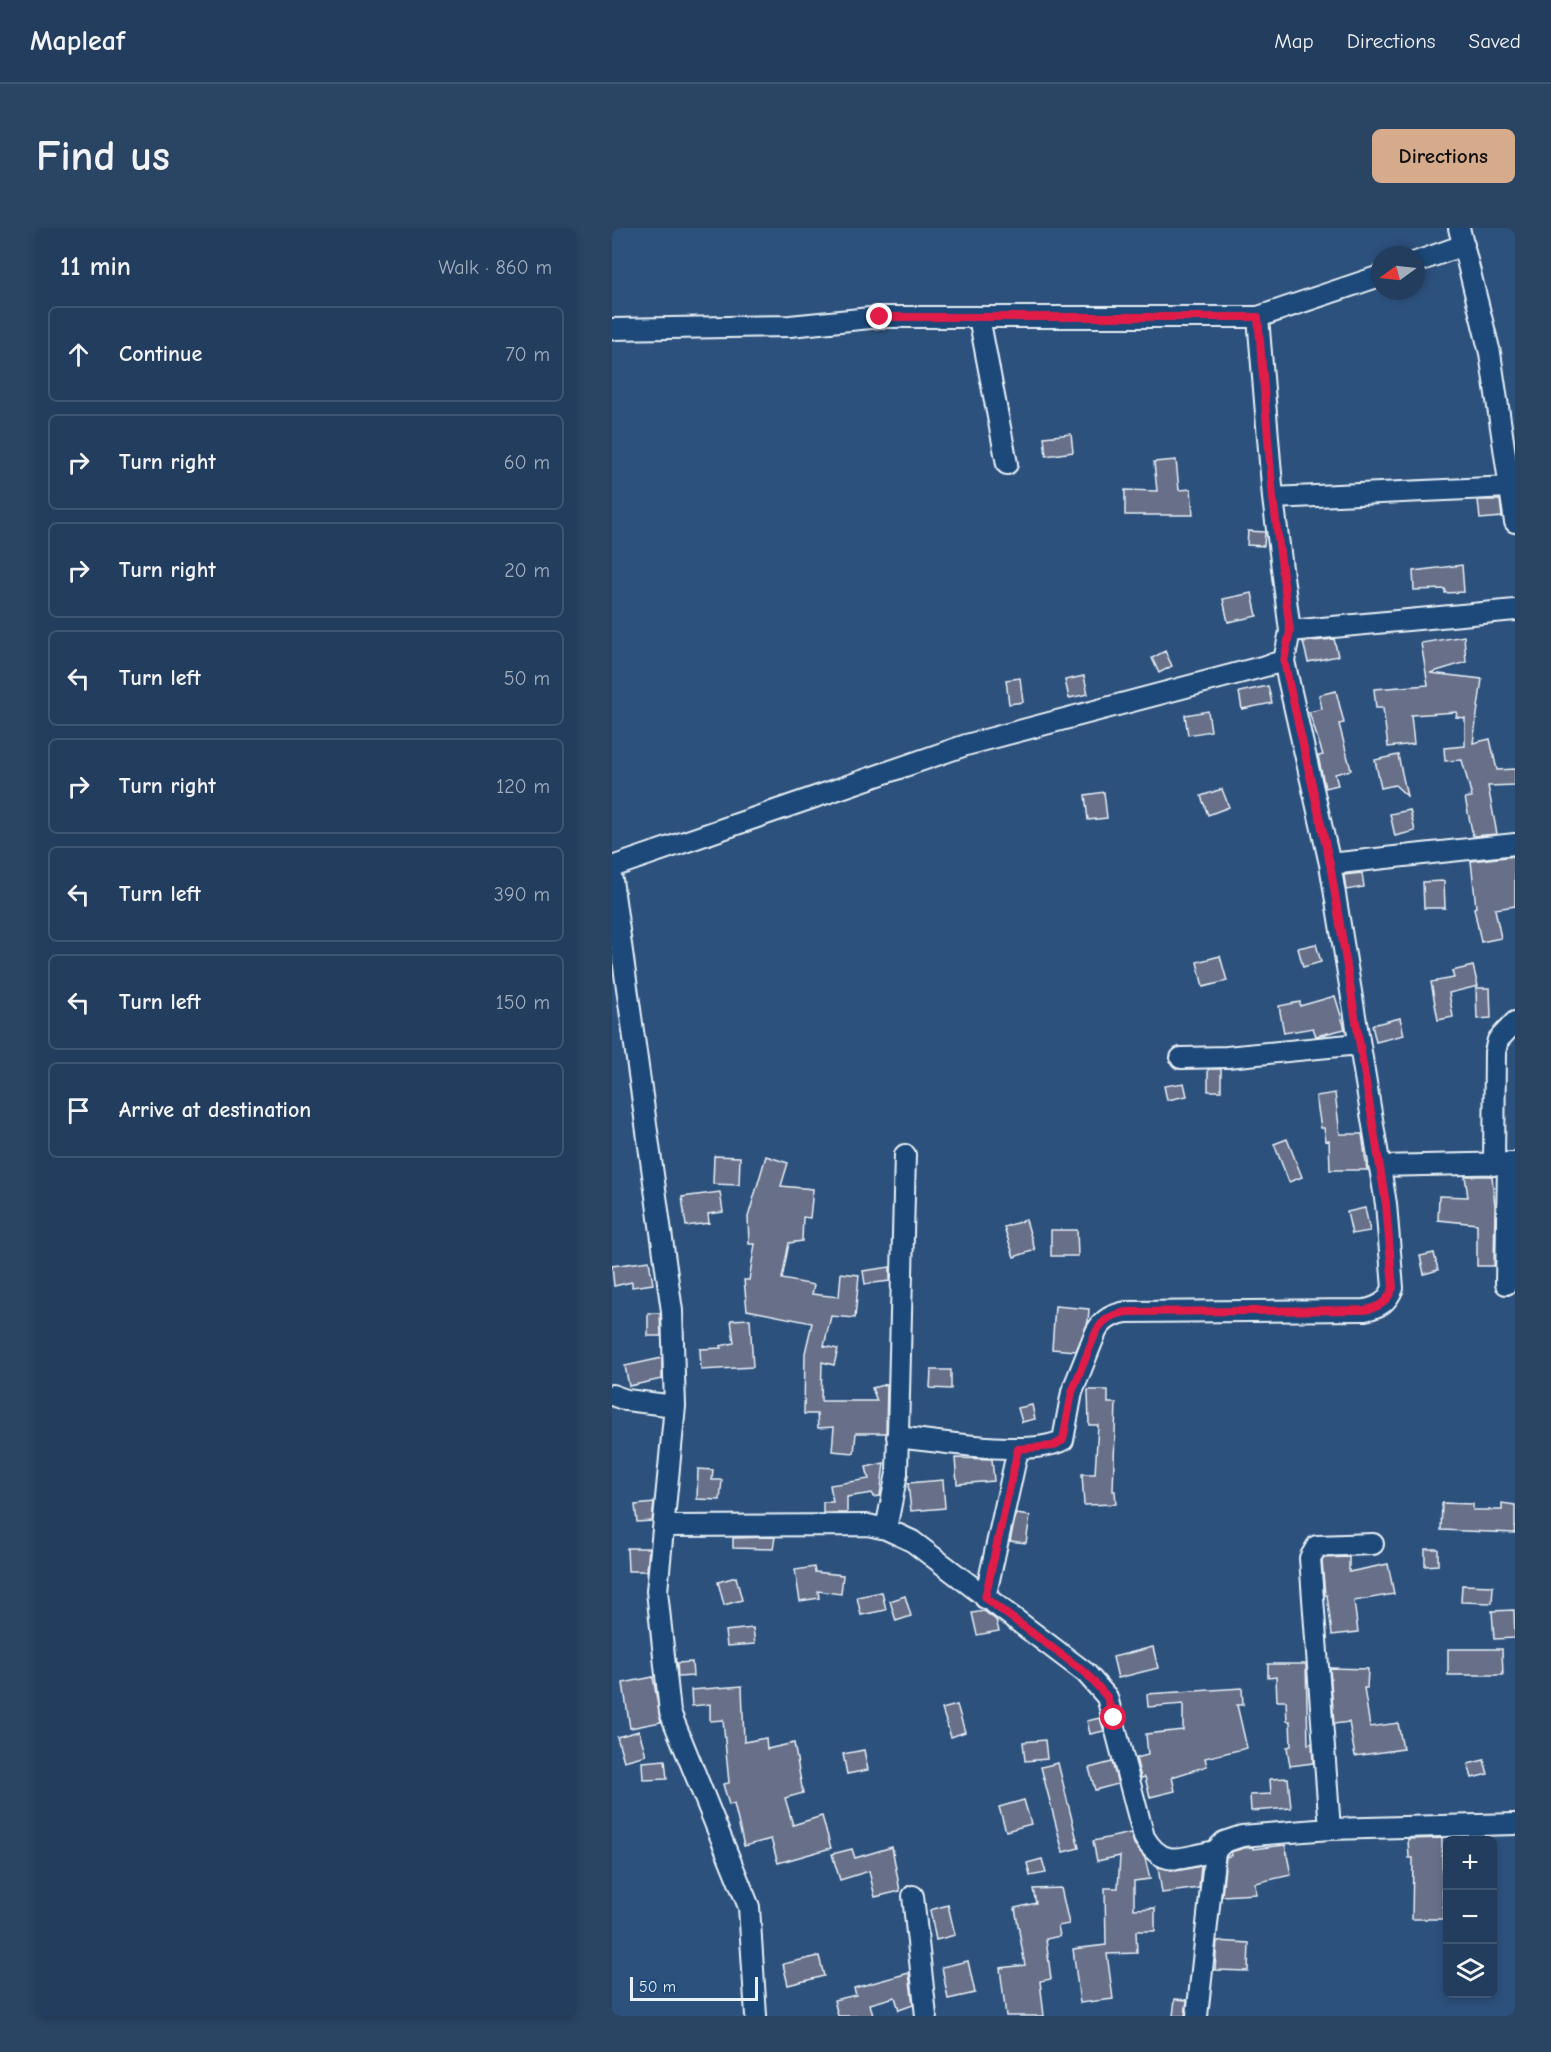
<!DOCTYPE html>
<meta charset="utf-8">
<style>
:root{--surface:#223d5e;--page:#2a4464;--text:#f1f3f6;--muted:#a2aebc;--line:#3f5673;--accent:#d6ab8b}
body{margin:0;font-family:"Comic Neue",sans-serif;background:var(--page);color:var(--text)}
.controls{position:absolute;right:18px;bottom:18px;display:grid;overflow:hidden;border-radius:9px;box-shadow:0 3px 9px #0003}
.controls button{width:54px;height:54px;display:grid;place-items:center;padding:0;border:0;border-bottom:2px solid var(--line);background:var(--surface);color:var(--text);font:30px sans-serif}
.compass{position:absolute;left:759px;top:18px;width:54px;height:54px;border-radius:50%;background:var(--surface);box-shadow:0 3px 9px #0003;rotate:255deg}
.scale{position:absolute;left:18px;bottom:15px;width:128px;box-sizing:border-box;padding-left:6px;border:3px solid #e8f1f8;border-top:0;font-size:16px;line-height:21px;white-space:nowrap;color:#e8f1f8;-webkit-text-stroke:4px #1f4a7a;paint-order:stroke}
.stop{position:absolute;width:18px;height:18px;margin:-14px;border:4px solid #e11d48;border-radius:50%;background:#fff}
.stop.end{background:#e11d48;border-color:#fff;box-shadow:0 2px 6px #0008}
.list{margin:0;padding:0;list-style:none}
h2{display:flex;justify-content:space-between;align-items:center;height:78px;margin:0;padding:0 24px;font-size:26px}
h2 small{font-size:20px;font-weight:400;color:var(--muted)}
.list li{display:grid;grid-template-columns:39px 1fr auto;gap:18px;align-items:center;box-sizing:border-box;height:96px;margin:0 12px 12px;padding:0 12px;border:2px solid var(--line);border-radius:9px}
.list b{display:block;font-size:22px;white-space:nowrap}
.list em{font-size:20px;font-style:normal;color:var(--muted)}
.icon{flex:none;width:33px;height:33px;fill:none;stroke:currentColor;stroke-width:2;stroke-linecap:round;stroke-linejoin:round}
.map{position:relative;flex:none;width:903px;height:1788px;overflow:hidden;border-radius:9px}
header{display:flex;align-items:center;gap:36px;box-sizing:border-box;height:84px;padding:0 30px;background:var(--surface);border-bottom:2px solid var(--line)}
header strong{font-size:28px}
nav{display:flex;gap:33px;margin-inline-start:auto;font-size:21px}
.intro{display:flex;align-items:center;justify-content:space-between;box-sizing:border-box;height:144px;padding:0 36px}
h1{margin:0;font-size:42px}
.button{padding:15px 27px;border-radius:9px;background:var(--accent);color:#111;font-size:21px;font-weight:700}
main{display:flex;gap:36px;padding:0 36px}
aside{flex:1;background:var(--surface);border-radius:9px;box-shadow:0 3px 9px #0003}
.map>svg:first-child{display:block}
.building{fill:#676f89;stroke:#e8f1f8;stroke-width:1.5}
.lines{fill:none;stroke-linecap:round;stroke-linejoin:round}
.minor-casing{stroke:#e8f1f8;stroke-width:24}
.minor{stroke:#1f4a7a;stroke-width:20}
.route{stroke:#e11d48;stroke-width:8}
</style>
<header>
<strong>Mapleaf</strong>
<nav><a>Map</a><a>Directions</a><a>Saved</a></nav>
</header>
<div class="intro"><h1>Find us</h1><a class="button">Directions</a></div>
<main>
<aside>
<h2>11 min<small>Walk · 860 m</small></h2>
<ul class="list">
<li><svg class="icon" aria-label="ahead" viewBox="0 0 24 24"><path d="M12 20V5M6 11l6-6 6 6"/></svg><div><b>Continue</b></div><em>70 m</em></li>
<li><svg class="icon" aria-label="right" viewBox="0 0 24 24"><path d="M7 20v-9h11M14 6l5 5-5 5"/></svg><div><b>Turn right</b></div><em>60 m</em></li>
<li><svg class="icon" aria-label="right" viewBox="0 0 24 24"><path d="M7 20v-9h11M14 6l5 5-5 5"/></svg><div><b>Turn right</b></div><em>20 m</em></li>
<li><svg class="icon" aria-label="left" viewBox="0 0 24 24"><path d="M17 20v-9H6M10 6l-5 5 5 5"/></svg><div><b>Turn left</b></div><em>50 m</em></li>
<li><svg class="icon" aria-label="right" viewBox="0 0 24 24"><path d="M7 20v-9h11M14 6l5 5-5 5"/></svg><div><b>Turn right</b></div><em>120 m</em></li>
<li><svg class="icon" aria-label="left" viewBox="0 0 24 24"><path d="M17 20v-9H6M10 6l-5 5 5 5"/></svg><div><b>Turn left</b></div><em>390 m</em></li>
<li><svg class="icon" aria-label="left" viewBox="0 0 24 24"><path d="M17 20v-9H6M10 6l-5 5 5 5"/></svg><div><b>Turn left</b></div><em>150 m</em></li>
<li><svg class="icon" aria-label="arrive" viewBox="0 0 24 24"><path d="M6 21V4h12l-3 4 3 4H6"/></svg><div><b>Arrive at destination</b></div></li>
</ul>
</aside>
<div class="map">
<svg width="903" height="1788" viewBox="0 0 903 1788">
<rect width="100%" height="100%" fill="#2d517d"/>
<filter id="ink" filterUnits="userSpaceOnUse"><feTurbulence type="fractalNoise" baseFrequency=".0167" numOctaves="2"/><feDisplacementMap in="SourceGraphic" scale="12" xChannelSelector="R" yChannelSelector="G"/><feConvolveMatrix kernelMatrix="1 2 1 2 8 2 1 2 1" color-interpolation-filters="sRGB"/></filter>
<g filter="url(#ink)">
<path class="building" d="M 459,206 L 461,224 L 434,228 L 432,209 Z
M 564,232 L 567,262 L 579,261 L 581,287 L 513,287 L 513,262 L 545,263 L 542,234 Z
M 866,272 L 888,272 L 890,289 L 868,291 Z
M 636,303 L 653,304 L 652,318 L 635,317 Z
M 850,337 L 852,364 L 833,365 L 833,361 L 802,362 L 801,343 Z
M 640,365 L 645,388 L 616,394 L 611,371 Z
M 852,408 L 854,434 L 818,445 L 870,451 L 861,515 L 878,511 L 885,542 L 903,541 L 903,557 L 876,558 L 885,606 L 861,608 L 853,570 L 860,569 L 850,532 L 833,533 L 832,520 L 853,518 L 853,490 L 844,489 L 845,484 L 799,487 L 802,516 L 776,519 L 771,480 L 764,480 L 762,461 L 816,457 L 809,415 Z
M 722,411 L 726,428 L 696,434 L 691,414 Z
M 553,423 L 560,438 L 547,445 L 540,430 Z
M 472,448 L 476,466 L 457,470 L 453,452 Z
M 408,450 L 411,474 L 397,476 L 394,452 Z
M 656,458 L 660,475 L 630,481 L 627,464 Z
M 724,463 L 732,495 L 727,496 L 739,542 L 723,546 L 726,557 L 713,560 L 706,528 L 711,527 L 697,484 L 710,481 L 707,467 Z
M 596,483 L 599,503 L 576,507 L 573,487 Z
M 786,527 L 795,568 L 783,557 L 769,560 L 763,532 Z
M 610,561 L 617,579 L 596,587 L 589,568 Z
M 492,564 L 495,590 L 476,592 L 473,567 Z
M 798,582 L 803,603 L 783,608 L 778,586 Z
M 903,628 L 903,678 L 883,681 L 889,710 L 869,714 L 862,680 L 864,679 L 859,633 Z
M 750,645 L 752,659 L 734,662 L 732,647 Z
M 832,653 L 833,680 L 812,680 L 811,654 Z
M 704,716 L 709,734 L 691,739 L 686,720 Z
M 608,728 L 615,753 L 591,759 L 585,734 Z
M 861,738 L 866,758 L 837,765 L 841,789 L 826,792 L 819,754 L 842,750 L 840,743 Z
M 864,760 L 878,760 L 879,790 L 865,791 Z
M 723,768 L 733,801 L 704,808 L 701,800 L 672,805 L 667,778 L 688,774 L 688,778 Z
M 788,790 L 792,807 L 764,814 L 760,797 Z
M 596,841 L 609,841 L 609,863 L 596,863 Z
M 572,855 L 575,868 L 555,872 L 552,858 Z
M 723,865 L 728,906 L 750,906 L 755,942 L 718,942 L 717,912 L 714,913 L 712,900 L 709,900 L 704,868 Z
M 675,911 L 690,949 L 677,954 L 662,916 Z
M 102,928 L 128,929 L 127,957 L 101,956 Z
M 154,928 L 176,935 L 169,958 L 201,961 L 198,990 L 191,989 L 190,1013 L 177,1015 L 170,1051 L 202,1057 L 200,1066 L 227,1069 L 229,1045 L 247,1047 L 243,1090 L 219,1088 L 212,1118 L 226,1121 L 222,1137 L 210,1134 L 209,1173 L 265,1173 L 260,1160 L 275,1156 L 274,1205 L 244,1205 L 242,1225 L 220,1223 L 222,1199 L 206,1200 L 205,1186 L 192,1186 L 193,1125 L 200,1095 L 135,1082 L 132,1052 L 137,1052 L 143,1016 L 137,1016 L 136,989 Z
M 853,948 L 880,948 L 883,978 L 882,1038 L 865,1038 L 865,996 L 826,992 L 827,968 L 856,969 Z
M 108,964 L 111,984 L 96,986 L 97,995 L 74,998 L 70,969 Z
M 753,980 L 758,1003 L 740,1006 L 735,984 Z
M 414,992 L 423,1022 L 402,1029 L 392,999 Z
M 439,1002 L 465,1002 L 466,1028 L 439,1028 Z
M 822,1025 L 826,1042 L 812,1046 L 808,1028 Z
M 37,1033 L 41,1056 L 20,1059 L 20,1054 L 2,1058 L 0,1038 Z
M 278,1039 L 278,1053 L 253,1056 L 251,1043 Z
M 443,1078 L 477,1081 L 476,1094 L 464,1123 L 440,1121 Z
M 36,1085 L 48,1085 L 49,1108 L 36,1108 Z
M 138,1091 L 141,1139 L 89,1142 L 88,1121 L 109,1120 L 108,1118 L 122,1115 L 119,1092 Z
M 50,1130 L 50,1151 L 17,1158 L 13,1138 Z
M 319,1142 L 339,1142 L 339,1161 L 318,1160 Z
M 476,1162 L 496,1162 L 496,1175 L 504,1175 L 501,1263 L 503,1263 L 504,1276 L 472,1277 L 470,1246 L 483,1246 L 486,1197 L 477,1197 Z
M 420,1177 L 423,1191 L 410,1194 L 406,1180 Z
M 343,1230 L 380,1231 L 382,1253 L 345,1256 Z
M 272,1235 L 268,1268 L 261,1269 L 260,1265 L 235,1269 L 235,1285 L 211,1285 L 211,1274 L 221,1274 L 218,1257 L 257,1251 L 254,1239 Z
M 86,1241 L 101,1242 L 100,1252 L 110,1252 L 108,1272 L 85,1271 Z
M 331,1252 L 333,1280 L 299,1283 L 296,1255 Z
M 42,1275 L 40,1293 L 25,1294 L 23,1277 Z
M 830,1275 L 861,1276 L 861,1282 L 890,1282 L 890,1275 L 903,1277 L 903,1305 L 829,1302 Z
M 404,1286 L 418,1288 L 414,1315 L 398,1313 Z
M 163,1309 L 161,1321 L 121,1320 L 121,1310 Z
M 15,1320 L 37,1320 L 35,1343 L 16,1343 Z
M 813,1321 L 826,1321 L 826,1337 L 813,1338 Z
M 737,1329 L 737,1344 L 776,1336 L 782,1366 L 742,1373 L 746,1404 L 720,1407 L 715,1367 L 713,1367 L 710,1333 L 712,1330 Z
M 202,1339 L 203,1344 L 231,1347 L 229,1366 L 206,1363 L 207,1370 L 188,1373 L 183,1342 Z
M 124,1349 L 130,1372 L 112,1377 L 106,1354 Z
M 850,1357 L 881,1358 L 880,1375 L 849,1374 Z
M 270,1364 L 274,1382 L 249,1387 L 245,1369 Z
M 293,1368 L 299,1388 L 284,1393 L 278,1373 Z
M 902,1382 L 903,1410 L 882,1411 L 880,1383 Z
M 372,1383 L 384,1392 L 387,1403 L 365,1407 L 360,1385 Z
M 141,1400 L 143,1416 L 115,1418 L 113,1403 Z
M 541,1419 L 546,1440 L 506,1450 L 501,1429 Z
M 836,1421 L 890,1421 L 891,1447 L 836,1447 Z
M 80,1434 L 81,1448 L 66,1449 L 65,1435 Z
M 656,1436 L 694,1436 L 696,1516 L 700,1515 L 701,1535 L 678,1538 L 675,1519 L 679,1518 L 678,1493 L 675,1493 L 674,1473 L 665,1473 L 664,1449 L 656,1450 Z
M 718,1440 L 756,1441 L 755,1460 L 752,1460 L 758,1499 L 786,1495 L 791,1521 L 743,1528 L 737,1494 L 722,1496 Z
M 41,1449 L 49,1494 L 18,1500 L 11,1455 Z
M 130,1458 L 132,1514 L 154,1510 L 155,1521 L 182,1515 L 191,1565 L 173,1570 L 181,1597 L 210,1588 L 219,1620 L 166,1635 L 159,1611 L 132,1618 L 122,1576 L 117,1577 L 111,1556 L 117,1555 L 111,1492 L 98,1493 L 98,1476 L 80,1478 L 79,1462 Z
M 630,1460 L 631,1477 L 625,1477 L 635,1520 L 593,1530 L 595,1538 L 560,1549 L 563,1563 L 538,1569 L 533,1549 L 529,1550 L 524,1530 L 536,1527 L 534,1506 L 571,1502 L 571,1476 L 536,1479 L 535,1466 Z
M 345,1477 L 353,1504 L 339,1509 L 330,1481 Z
M 488,1490 L 492,1503 L 478,1506 L 475,1493 Z
M 27,1503 L 34,1527 L 12,1533 L 5,1509 Z
M 433,1512 L 435,1531 L 413,1533 L 411,1514 Z
M 252,1522 L 256,1542 L 235,1546 L 231,1526 Z
M 53,1532 L 55,1551 L 31,1552 L 30,1534 Z
M 872,1532 L 876,1546 L 860,1550 L 856,1536 Z
M 500,1534 L 506,1556 L 483,1562 L 477,1540 Z
M 446,1535 L 467,1620 L 451,1624 L 429,1539 Z
M 676,1550 L 679,1580 L 639,1583 L 638,1567 L 659,1566 L 658,1551 Z
M 412,1572 L 419,1596 L 394,1603 L 387,1579 Z
M 519,1605 L 522,1616 L 533,1630 L 538,1651 L 522,1653 L 522,1681 L 543,1680 L 543,1703 L 524,1703 L 525,1725 L 495,1726 L 501,1771 L 468,1775 L 461,1721 L 494,1717 L 493,1660 L 506,1660 L 508,1628 L 485,1633 L 481,1613 Z
M 830,1610 L 831,1691 L 800,1691 L 801,1630 L 797,1630 L 796,1611 Z
M 673,1617 L 679,1647 L 643,1655 L 644,1666 L 610,1668 L 614,1629 L 620,1627 L 619,1624 L 632,1620 L 641,1619 L 641,1621 Z
M 280,1619 L 288,1663 L 263,1669 L 257,1643 L 228,1652 L 220,1626 L 240,1621 L 243,1630 Z
M 430,1631 L 434,1645 L 418,1648 L 415,1635 Z
M 589,1638 L 587,1660 L 550,1665 L 546,1639 L 564,1643 Z
M 449,1660 L 457,1696 L 446,1698 L 448,1708 L 434,1711 L 439,1751 L 428,1753 L 432,1788 L 394,1788 L 388,1740 L 413,1737 L 403,1680 L 424,1675 L 421,1661 Z
M 336,1677 L 343,1707 L 324,1712 L 318,1682 Z
M 605,1713 L 637,1715 L 636,1743 L 603,1742 Z
M 207,1728 L 212,1748 L 176,1757 L 171,1736 Z
M 356,1733 L 363,1765 L 336,1771 L 330,1739 Z
M 297,1745 L 301,1777 L 287,1782 L 283,1769 L 258,1776 L 261,1788 L 226,1788 L 222,1772 L 244,1767 L 242,1760 Z
M 563,1771 L 575,1772 L 573,1788 L 561,1788 Z"/>
<g class="lines">
<defs>
<path id="minor" d="M 847,0 L 878,125 L 903,294
M 804,34 L 852,17
M 367,89 L 395,236
M 646,89 L 768,48
M 0,101 L 178,98 L 268,89 L 646,89 L 661,270 L 678,403
M 661,270 L 898,259
M 718,636 L 903,616
M 0,639 L 354,517 L 672,433 L 678,403 L 903,382
M 0,652 L 60,1083 L 63,1178 L 45,1363 L 58,1484 L 137,1679 L 144,1788
M 569,830 L 615,829 L 747,816
M 882,937 L 883,824 L 886,812 L 903,794
M 767,938 L 903,935
M 894,1056 L 896,936
M 0,1167 L 14,1172 L 63,1178
M 285,1209 C 326,1213 417,1230 451,1212 L 460,1164 L 484,1104 C 491,1091 500,1087 514,1084 L 753,1082 C 768,1079 775,1074 781,1060 L 774,976 L 718,636 L 672,433
M 52,1298 L 256,1297 L 274,1301 L 300,1313 L 474,1445 L 495,1469 L 532,1609 C 551,1642 571,1629 603,1623
M 274,1301 L 285,1245 L 293,927
M 373,1370 L 406,1221
M 718,1601 L 698,1330 L 705,1318 L 761,1316
M 301,1668 L 314,1788
M 585,1788 L 603,1623 L 612,1614 L 630,1608 L 718,1601 L 903,1596"/>
</defs>
<use href="#minor" class="minor-casing"/>
<use href="#minor" class="minor"/>
</g>
</g>
<g class="lines" filter="url(#ink)">
<path class="route" d="M 268,89 L 646,89 L 661,270 L 678,403 L 672,433 L 718,636 L 774,976 L 781,1060 C 775,1074 768,1079 753,1082 L 514,1084 C 500,1087 491,1091 484,1104 L 460,1164 L 451,1212 L 441,1218 L 406,1221 L 373,1370 L 474,1445 L 495,1469 L 502,1490"/>
</g>
</svg>
<div class="controls">
<button>+</button>
<button>−</button>
<button><svg class="icon" aria-label="layers" viewBox="0 0 24 24"><path d="M12 4l9 5-9 5-9-5zM3 14l9 5 9-5"/></svg></button>
</div>
<svg class="compass" viewBox="-18 -18 36 36"><path d="M0-13l5 13h-10z" fill="#e53935"/><path d="M0 13l5-13h-10z" fill="#a2aebc"/></svg>
<div class="scale">50 m</div>
<div class="stop" style="left:502px;top:1490px"></div>
<div class="stop end" style="left:268px;top:89px"></div>
</div>
</main>
